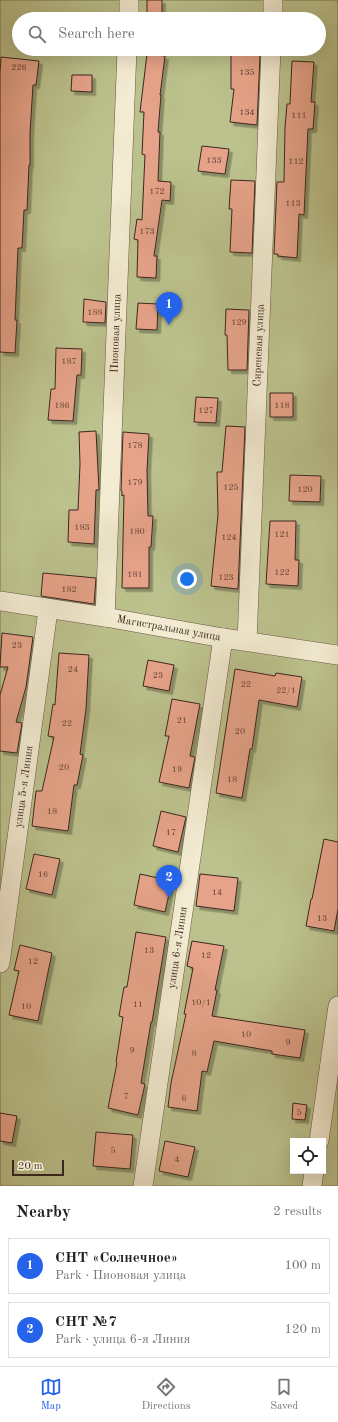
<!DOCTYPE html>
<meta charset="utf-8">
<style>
:root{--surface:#fff;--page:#f6f6f6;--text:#222;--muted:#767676;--line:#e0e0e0;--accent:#2563eb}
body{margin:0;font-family:"Old Standard TT",serif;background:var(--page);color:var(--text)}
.controls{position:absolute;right:12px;bottom:12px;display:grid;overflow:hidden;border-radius:0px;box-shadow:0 4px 16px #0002}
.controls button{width:36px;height:36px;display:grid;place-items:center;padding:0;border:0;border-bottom:1px solid var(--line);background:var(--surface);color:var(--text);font:20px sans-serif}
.scale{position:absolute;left:12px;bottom:10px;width:52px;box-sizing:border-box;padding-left:4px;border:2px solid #3c261e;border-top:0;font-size:11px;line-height:14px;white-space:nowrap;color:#3c261e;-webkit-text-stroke:3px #f3ecd2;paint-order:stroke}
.you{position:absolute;left:187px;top:579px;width:14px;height:14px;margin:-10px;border:3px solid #fff;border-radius:50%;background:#1a73e8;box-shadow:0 0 0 6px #1a73e833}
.badge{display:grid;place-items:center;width:26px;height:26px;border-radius:50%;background:var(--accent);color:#fff;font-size:13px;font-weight:700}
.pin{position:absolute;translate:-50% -33px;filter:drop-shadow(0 1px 2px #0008)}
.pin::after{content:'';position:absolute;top:21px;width:14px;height:12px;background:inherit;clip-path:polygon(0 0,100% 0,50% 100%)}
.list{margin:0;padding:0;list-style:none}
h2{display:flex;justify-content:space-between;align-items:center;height:52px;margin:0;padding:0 16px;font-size:17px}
h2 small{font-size:13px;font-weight:400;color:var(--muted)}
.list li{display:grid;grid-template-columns:26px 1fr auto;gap:12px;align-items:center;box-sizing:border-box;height:56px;margin:0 8px 8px;padding:0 8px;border:1px solid var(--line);border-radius:0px}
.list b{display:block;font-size:15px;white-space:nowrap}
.list p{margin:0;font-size:13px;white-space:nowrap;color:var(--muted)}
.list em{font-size:13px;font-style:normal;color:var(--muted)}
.icon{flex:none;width:22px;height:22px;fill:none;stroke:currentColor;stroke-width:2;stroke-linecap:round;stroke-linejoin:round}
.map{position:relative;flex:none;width:338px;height:1186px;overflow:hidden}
.search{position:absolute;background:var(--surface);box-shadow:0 4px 16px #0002;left:12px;right:12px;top:12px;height:44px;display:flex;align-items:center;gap:10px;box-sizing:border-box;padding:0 14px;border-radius:22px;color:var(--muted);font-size:15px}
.sheet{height:180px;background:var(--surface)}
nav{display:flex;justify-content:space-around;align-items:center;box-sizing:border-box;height:56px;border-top:1px solid var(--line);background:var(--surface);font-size:11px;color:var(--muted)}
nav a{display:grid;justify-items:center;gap:2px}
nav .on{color:var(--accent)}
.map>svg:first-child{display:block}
.green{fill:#bcc28d;stroke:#7c7456;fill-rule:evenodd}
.building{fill:#e6a389;stroke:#3c261e;filter:url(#shadow)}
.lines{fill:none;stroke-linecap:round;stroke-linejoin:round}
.minor-casing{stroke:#685545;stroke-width:20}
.minor{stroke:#f3ecd2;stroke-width:19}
.labels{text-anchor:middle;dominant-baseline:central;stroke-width:4;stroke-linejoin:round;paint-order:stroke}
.number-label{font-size:9px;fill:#664539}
.street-label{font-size:11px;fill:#3c261e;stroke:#f3ecd2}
</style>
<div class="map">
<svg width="338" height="1186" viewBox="0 0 338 1186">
<defs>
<filter id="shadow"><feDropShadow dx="3.5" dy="3.5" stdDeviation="0" flood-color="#0004"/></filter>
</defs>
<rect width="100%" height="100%" fill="#ede1b9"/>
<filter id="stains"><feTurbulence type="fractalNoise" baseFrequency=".005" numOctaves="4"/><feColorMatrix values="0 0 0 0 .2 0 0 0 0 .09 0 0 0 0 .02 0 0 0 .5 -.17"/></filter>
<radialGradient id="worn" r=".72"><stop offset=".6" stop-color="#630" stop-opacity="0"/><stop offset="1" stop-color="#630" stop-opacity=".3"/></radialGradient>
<path class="green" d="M 0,0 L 338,0 L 338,1186 L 0,1186 ZM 19,19 L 319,19 L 319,49 L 19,49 ZM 293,1141 L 323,1141 L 323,1171 L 293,1171 Z"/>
<path class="building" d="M 147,0 L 162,0 L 162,19 L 147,19 Z
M 147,54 L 165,56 L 160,95 L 161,95 L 158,132 L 160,132 L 158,181 L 171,182 L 170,201 L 162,200 L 154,256 L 157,256 L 156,278 L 137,277 L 138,240 L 134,239 L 137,219 L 142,220 L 145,155 L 142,154 L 144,112 L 140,112 Z
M 231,55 L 260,55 L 257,125 L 230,122 L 234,89 L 231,89 Z
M 1,57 L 39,61 L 36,85 L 33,85 L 30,133 L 30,165 L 29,165 L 27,210 L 24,210 L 22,248 L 18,248 L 15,320 L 17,320 L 15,353 L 0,352 L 0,73 Z
M 292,61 L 314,62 L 311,102 L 315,102 L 313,129 L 308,129 L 304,215 L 299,214 L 297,258 L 278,256 L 278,254 L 274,254 L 277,182 L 284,182 L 285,128 L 287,104 L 290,104 Z
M 72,75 L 92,75 L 92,92 L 71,91 Z
M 202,146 L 229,149 L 225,174 L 198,171 Z
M 231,180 L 255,181 L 252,253 L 230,252 L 232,209 L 229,209 Z
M 84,299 L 106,302 L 105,323 L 83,322 Z
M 138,303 L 158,304 L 157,330 L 136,329 Z
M 226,309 L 249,310 L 247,370 L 228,370 L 227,335 L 225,335 Z
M 56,348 L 82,349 L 81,375 L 77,375 L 73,421 L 48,420 L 51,389 L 55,389 Z
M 270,393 L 293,393 L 293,417 L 270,417 Z
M 196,397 L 218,398 L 216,423 L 194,422 Z
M 226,426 L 245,427 L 238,589 L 211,586 L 218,515 L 217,472 L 222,472 Z
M 96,431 L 99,490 L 96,490 L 94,544 L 68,542 L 69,510 L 78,510 L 80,464 L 79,432 Z
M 123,432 L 149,434 L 147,471 L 148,516 L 153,516 L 151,547 L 149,547 L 149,588 L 122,588 L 124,495 L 122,496 L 122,491 L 121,491 Z
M 290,475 L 321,476 L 320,502 L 289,501 Z
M 270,521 L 296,521 L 295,560 L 299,560 L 298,586 L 266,584 Z
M 43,573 L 96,578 L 94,604 L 41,596 Z
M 2,633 L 33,637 L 26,687 L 16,722 L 22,723 L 17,753 L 0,751 L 0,695 L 8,667 L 0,667 Z
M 59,653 L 89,655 L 86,709 L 80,754 L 83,755 L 77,785 L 74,785 L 68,831 L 32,826 L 36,791 L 42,791 L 54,737 L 48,736 L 53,704 L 55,705 Z
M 148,660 L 174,665 L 169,691 L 143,686 Z
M 235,669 L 275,676 L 276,673 L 302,677 L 297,707 L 259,700 L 252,749 L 250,749 L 242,798 L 216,793 Z
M 172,699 L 200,704 L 190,756 L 195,757 L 189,788 L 159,782 L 169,736 L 165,736 Z
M 161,811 L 186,817 L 178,852 L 153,846 Z
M 324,839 L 338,842 L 338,909 L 334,931 L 306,926 L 311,899 L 312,899 Z
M 34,854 L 60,859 L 52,895 L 26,889 Z
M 140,874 L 172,881 L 165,912 L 134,905 Z
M 200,874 L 238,878 L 234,911 L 196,906 Z
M 136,932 L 166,937 L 152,1022 L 151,1022 L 141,1083 L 145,1084 L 138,1115 L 108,1108 L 117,1063 L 116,1062 L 123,1017 L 119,1016 L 124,987 L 127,987 Z
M 192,941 L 224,946 L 215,990 L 217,990 L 212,1016 L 305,1030 L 300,1058 L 272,1054 L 272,1051 L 214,1041 L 207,1072 L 202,1071 L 197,1111 L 168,1107 L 171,1083 L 186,1014 L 184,1014 L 193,968 L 187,966 Z
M 20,945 L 52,953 L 38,1021 L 9,1015 L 19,971 L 14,970 Z
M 293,1103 L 307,1105 L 305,1120 L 292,1119 Z
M 0,1113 L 17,1116 L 12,1143 L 0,1141 Z
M 96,1132 L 133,1135 L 130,1169 L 93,1166 Z
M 165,1141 L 195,1147 L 188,1177 L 159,1171 Z"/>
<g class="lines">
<defs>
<g id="minor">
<path d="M 129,19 L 129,0"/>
<path d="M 273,19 L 273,0"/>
<path id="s1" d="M 0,601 L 105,617 L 223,638 L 338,655"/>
<path id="s2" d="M 105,617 L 127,49"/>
<path id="s3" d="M 247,641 L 271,49"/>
<path id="s4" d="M 0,963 L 48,610"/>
<path d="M 319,1141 L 338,1006"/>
<path id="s5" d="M 143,1186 L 223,638"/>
<path d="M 312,1186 L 314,1171"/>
</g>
</defs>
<use href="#minor" class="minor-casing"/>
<use href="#minor" class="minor"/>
</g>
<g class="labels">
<g class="number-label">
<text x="19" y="67">226</text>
<text x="247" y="72">135</text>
<text x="247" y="112">134</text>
<text x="299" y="115">111</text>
<text x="214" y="160">133</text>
<text x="296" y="161">112</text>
<text x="157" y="191">172</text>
<text x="293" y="203">113</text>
<text x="147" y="231">173</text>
<text x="95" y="312">188</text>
<text x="239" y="322">129</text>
<text x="69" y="361">187</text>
<text x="62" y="405">186</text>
<text x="282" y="405">118</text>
<text x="206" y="410">127</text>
<text x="135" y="445">178</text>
<text x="135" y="482">179</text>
<text x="231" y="487">125</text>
<text x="305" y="489">120</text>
<text x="82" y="527">183</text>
<text x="137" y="531">180</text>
<text x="282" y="534">121</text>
<text x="229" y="537">124</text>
<text x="282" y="572">122</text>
<text x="135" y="574">181</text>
<text x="226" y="577">123</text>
<text x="69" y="589">182</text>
<text x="17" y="645">23</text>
<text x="73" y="669">24</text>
<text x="158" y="675">23</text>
<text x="246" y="684">22</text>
<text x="286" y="690">22/1</text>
<text x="182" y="720">21</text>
<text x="67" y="723">22</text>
<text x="240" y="731">20</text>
<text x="64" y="767">20</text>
<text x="177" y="769">19</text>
<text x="232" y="779">18</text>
<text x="52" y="811">18</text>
<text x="171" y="832">17</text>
<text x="43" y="874">16</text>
<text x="217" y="892">14</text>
<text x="322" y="918">13</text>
<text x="149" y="950">13</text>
<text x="206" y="955">12</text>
<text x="33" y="961">12</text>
<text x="201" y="1002">10/1</text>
<text x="138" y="1004">11</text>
<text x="26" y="1006">10</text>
<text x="246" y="1034">10</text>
<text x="288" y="1042">9</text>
<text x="132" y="1050">9</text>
<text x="194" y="1053">8</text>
<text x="126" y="1096">7</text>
<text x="184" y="1098">6</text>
<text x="299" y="1112">5</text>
<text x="113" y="1150">5</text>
<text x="177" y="1159">4</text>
</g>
<g class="street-label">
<text stroke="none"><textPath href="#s2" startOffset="284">Пионовая улица</textPath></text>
<text stroke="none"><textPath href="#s3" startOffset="296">Сиреневая улица</textPath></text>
<text stroke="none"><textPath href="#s1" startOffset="171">Магистральная улица</textPath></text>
<text stroke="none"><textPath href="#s4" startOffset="178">улица 5-я Линия</textPath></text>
<text stroke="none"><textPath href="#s5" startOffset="241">улица 6-я Линия</textPath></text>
</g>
</g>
<rect width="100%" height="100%" filter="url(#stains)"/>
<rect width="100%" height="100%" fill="url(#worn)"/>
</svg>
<div class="controls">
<button><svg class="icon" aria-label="locate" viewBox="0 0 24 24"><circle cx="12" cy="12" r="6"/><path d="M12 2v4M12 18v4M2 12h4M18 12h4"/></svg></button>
</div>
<div class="scale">20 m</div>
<div class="you"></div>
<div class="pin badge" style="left:169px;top:325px">1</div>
<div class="pin badge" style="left:169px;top:898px">2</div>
<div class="search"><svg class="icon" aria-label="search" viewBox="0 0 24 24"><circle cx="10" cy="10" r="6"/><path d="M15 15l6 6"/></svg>Search here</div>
</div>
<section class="sheet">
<h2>Nearby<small>2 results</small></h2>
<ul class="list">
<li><span class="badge">1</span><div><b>СНТ «Солнечное»</b><p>Park · Пионовая улица</p></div><em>100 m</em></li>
<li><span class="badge">2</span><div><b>СНТ №7</b><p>Park · улица 6-я Линия</p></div><em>120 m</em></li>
</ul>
</section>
<nav>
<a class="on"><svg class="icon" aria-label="map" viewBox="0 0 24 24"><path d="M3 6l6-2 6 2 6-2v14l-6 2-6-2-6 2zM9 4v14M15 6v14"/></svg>Map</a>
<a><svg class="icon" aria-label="directions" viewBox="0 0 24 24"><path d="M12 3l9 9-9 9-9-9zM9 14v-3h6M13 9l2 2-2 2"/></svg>Directions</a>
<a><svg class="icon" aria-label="saved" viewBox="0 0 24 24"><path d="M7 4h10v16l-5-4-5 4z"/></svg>Saved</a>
</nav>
